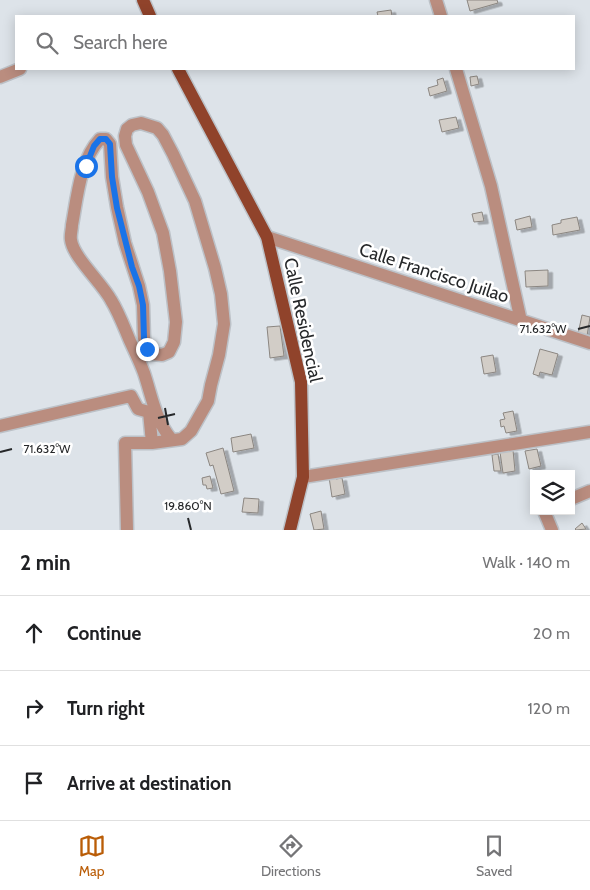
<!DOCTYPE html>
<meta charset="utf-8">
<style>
:root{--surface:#fff;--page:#f2f2f2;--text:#202124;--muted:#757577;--line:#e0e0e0;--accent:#ba5d07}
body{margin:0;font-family:Cabin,sans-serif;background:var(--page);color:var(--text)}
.controls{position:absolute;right:15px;bottom:15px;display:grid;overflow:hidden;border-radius:0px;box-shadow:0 2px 12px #0003}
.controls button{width:45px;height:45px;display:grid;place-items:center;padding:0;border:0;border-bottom:1px solid var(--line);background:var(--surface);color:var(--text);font:25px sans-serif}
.stop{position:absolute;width:15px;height:15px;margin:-11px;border:4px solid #1a73e8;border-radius:50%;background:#fff}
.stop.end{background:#1a73e8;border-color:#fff;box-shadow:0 1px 5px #0008}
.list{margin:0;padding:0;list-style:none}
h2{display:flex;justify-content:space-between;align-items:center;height:65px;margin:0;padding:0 20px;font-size:21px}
h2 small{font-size:16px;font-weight:400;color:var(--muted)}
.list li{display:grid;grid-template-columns:32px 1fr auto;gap:15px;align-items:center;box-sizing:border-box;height:75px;padding:0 20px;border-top:1px solid var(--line)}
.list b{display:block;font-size:19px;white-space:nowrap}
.list em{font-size:16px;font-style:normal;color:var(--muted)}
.icon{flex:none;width:28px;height:28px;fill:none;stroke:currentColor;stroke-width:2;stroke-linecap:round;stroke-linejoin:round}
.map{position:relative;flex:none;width:590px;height:530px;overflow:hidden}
.search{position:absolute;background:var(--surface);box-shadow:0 2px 12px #0003;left:15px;right:15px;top:15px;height:55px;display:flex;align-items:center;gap:12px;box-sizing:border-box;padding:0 18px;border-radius:0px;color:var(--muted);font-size:19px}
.sheet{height:290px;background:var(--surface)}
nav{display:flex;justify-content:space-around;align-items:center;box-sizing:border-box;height:70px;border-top:1px solid var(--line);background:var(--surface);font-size:14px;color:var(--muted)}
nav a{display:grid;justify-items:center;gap:2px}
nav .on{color:var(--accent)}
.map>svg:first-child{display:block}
.building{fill:#d2cdc7;stroke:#8b8681;filter:url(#shadow)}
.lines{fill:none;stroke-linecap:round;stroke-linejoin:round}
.minor-casing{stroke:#bcc1c7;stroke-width:15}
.major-casing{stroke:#bcc1c7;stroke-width:15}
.minor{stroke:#ba8d7f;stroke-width:12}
.major{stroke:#90432b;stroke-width:12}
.route{stroke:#1a73e8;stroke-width:6}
.ticks{fill:none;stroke:#26282a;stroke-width:2}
.labels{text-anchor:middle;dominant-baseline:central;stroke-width:5;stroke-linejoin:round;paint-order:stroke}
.street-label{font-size:18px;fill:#26282a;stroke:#fff}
.ticks-label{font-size:12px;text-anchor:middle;fill:#26282a;stroke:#fff;stroke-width:5;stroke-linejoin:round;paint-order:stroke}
</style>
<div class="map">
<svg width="590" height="530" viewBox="0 0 590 530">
<defs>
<filter id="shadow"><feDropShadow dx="4.5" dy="2.5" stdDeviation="0" flood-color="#0004"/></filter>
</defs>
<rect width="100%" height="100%" fill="#dde3e9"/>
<path class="building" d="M 467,0 L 497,0 L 498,3 L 470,11 Z
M 391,10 L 392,16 L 378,16 L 377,12 Z
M 477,76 L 479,84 L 471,86 L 470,77 Z
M 443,78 L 447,91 L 430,96 L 428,88 L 438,85 L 437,80 Z
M 456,117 L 459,128 L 442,132 L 439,120 Z
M 482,212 L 484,221 L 474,222 L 472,214 Z
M 530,216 L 532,227 L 517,230 L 515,220 Z
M 577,217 L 580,230 L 553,235 L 552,225 L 561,223 L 561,220 Z
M 548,270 L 548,286 L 526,287 L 525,271 Z
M 582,315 L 590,317 L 587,336 L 578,334 Z
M 280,326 L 284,356 L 270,358 L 267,327 Z
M 540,349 L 558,354 L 552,375 L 540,372 L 539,376 L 533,374 Z
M 493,355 L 496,372 L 484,374 L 481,357 Z
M 513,411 L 517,431 L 506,433 L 504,426 L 501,427 L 500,420 L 505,419 L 503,413 Z
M 251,434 L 254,448 L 233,452 L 231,438 Z
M 223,448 L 234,491 L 221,494 L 213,465 L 210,466 L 206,453 Z
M 537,449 L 541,466 L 529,469 L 525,451 Z
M 513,450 L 515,471 L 503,473 L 500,452 Z
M 498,454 L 501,471 L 494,471 L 492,455 Z
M 335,475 L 336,479 L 342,478 L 345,494 L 332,497 L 329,477 Z
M 210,476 L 213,488 L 207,489 L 206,485 L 203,485 L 202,478 Z
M 244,498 L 259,499 L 258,513 L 242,512 Z
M 321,511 L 324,529 L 314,530 L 310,514 Z
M 582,523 L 586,529 L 576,530 L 575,529 Z"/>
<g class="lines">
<defs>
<path id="minor" d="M 436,0 L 441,16
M 456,69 L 491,186 L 521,321
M 0,77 L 20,69
M 267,237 L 590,343
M 0,426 L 131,396 L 138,409 L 149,412 L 152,443 L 125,443 L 127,530
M 152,443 L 182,439 L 191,431 L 208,401 L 211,385 L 219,355 L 224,324 L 221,294 L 215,268 L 195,201 L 173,154 L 163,135 L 157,128 L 141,123 L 132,125 L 127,129 L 125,136 L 126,145 L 148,192 L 163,233 L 170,271 L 176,322 L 174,342 L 169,352 L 162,355 L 152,354 L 147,349 L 144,338 L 143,305 L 139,286 L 125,243 L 117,207 L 112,177 L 110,144 L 106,139 L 100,139 C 80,160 77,198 72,225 C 72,230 70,235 71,240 C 73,257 102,283 111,300 C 119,313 124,327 130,341 C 135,352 140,362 144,373 C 152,397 155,419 171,439
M 303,477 L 590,432
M 571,499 L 590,491
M 544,511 L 552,530"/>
<path id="major" d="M 143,0 L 150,16
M 178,69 L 267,237 L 301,382 L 303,477 L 290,530"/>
</defs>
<use href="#minor" class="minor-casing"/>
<use href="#major" class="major-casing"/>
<use href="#minor" class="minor"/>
<use href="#major" class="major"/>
</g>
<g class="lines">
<path class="route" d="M 86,166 L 94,146 L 100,139 L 106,139 L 110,144 L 112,177 L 117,208 L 132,267 L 139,286 L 143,305 L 144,338 L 147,349"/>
</g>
<path class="ticks" d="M 578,329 L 590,326M 165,408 L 168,425M 158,418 L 175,414M 0,452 L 12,449M 188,518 L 191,530"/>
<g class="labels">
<g class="street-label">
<text transform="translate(434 273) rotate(18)">Calle Francisco Juilao</text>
<text transform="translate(303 320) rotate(78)">Calle Residencial</text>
</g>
</g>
<g class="ticks-label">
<text x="543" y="333">71.632°W</text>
<text x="47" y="453">71.632°W</text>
<text x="188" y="510">19.860°N</text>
</g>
</svg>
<div class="controls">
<button><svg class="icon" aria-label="layers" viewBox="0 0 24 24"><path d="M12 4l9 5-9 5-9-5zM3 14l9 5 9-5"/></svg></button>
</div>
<div class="stop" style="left:86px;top:166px"></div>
<div class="stop end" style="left:147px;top:349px"></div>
<div class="search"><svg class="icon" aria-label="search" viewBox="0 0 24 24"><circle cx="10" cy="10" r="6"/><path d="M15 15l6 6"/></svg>Search here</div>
</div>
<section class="sheet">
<h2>2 min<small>Walk · 140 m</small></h2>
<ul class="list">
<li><svg class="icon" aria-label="ahead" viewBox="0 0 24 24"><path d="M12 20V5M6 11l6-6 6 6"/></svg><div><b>Continue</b></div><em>20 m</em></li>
<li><svg class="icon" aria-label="right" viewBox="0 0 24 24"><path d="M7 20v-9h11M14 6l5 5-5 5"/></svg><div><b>Turn right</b></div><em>120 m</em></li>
<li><svg class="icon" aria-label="arrive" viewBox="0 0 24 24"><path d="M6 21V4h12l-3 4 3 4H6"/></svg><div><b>Arrive at destination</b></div></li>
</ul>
</section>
<nav>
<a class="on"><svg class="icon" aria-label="map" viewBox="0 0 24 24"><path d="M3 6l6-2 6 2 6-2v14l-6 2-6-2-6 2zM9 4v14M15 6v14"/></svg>Map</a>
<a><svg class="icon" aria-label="directions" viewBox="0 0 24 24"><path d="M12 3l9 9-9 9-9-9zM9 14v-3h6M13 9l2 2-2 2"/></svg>Directions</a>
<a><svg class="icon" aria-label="saved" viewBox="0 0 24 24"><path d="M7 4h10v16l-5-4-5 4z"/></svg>Saved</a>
</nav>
